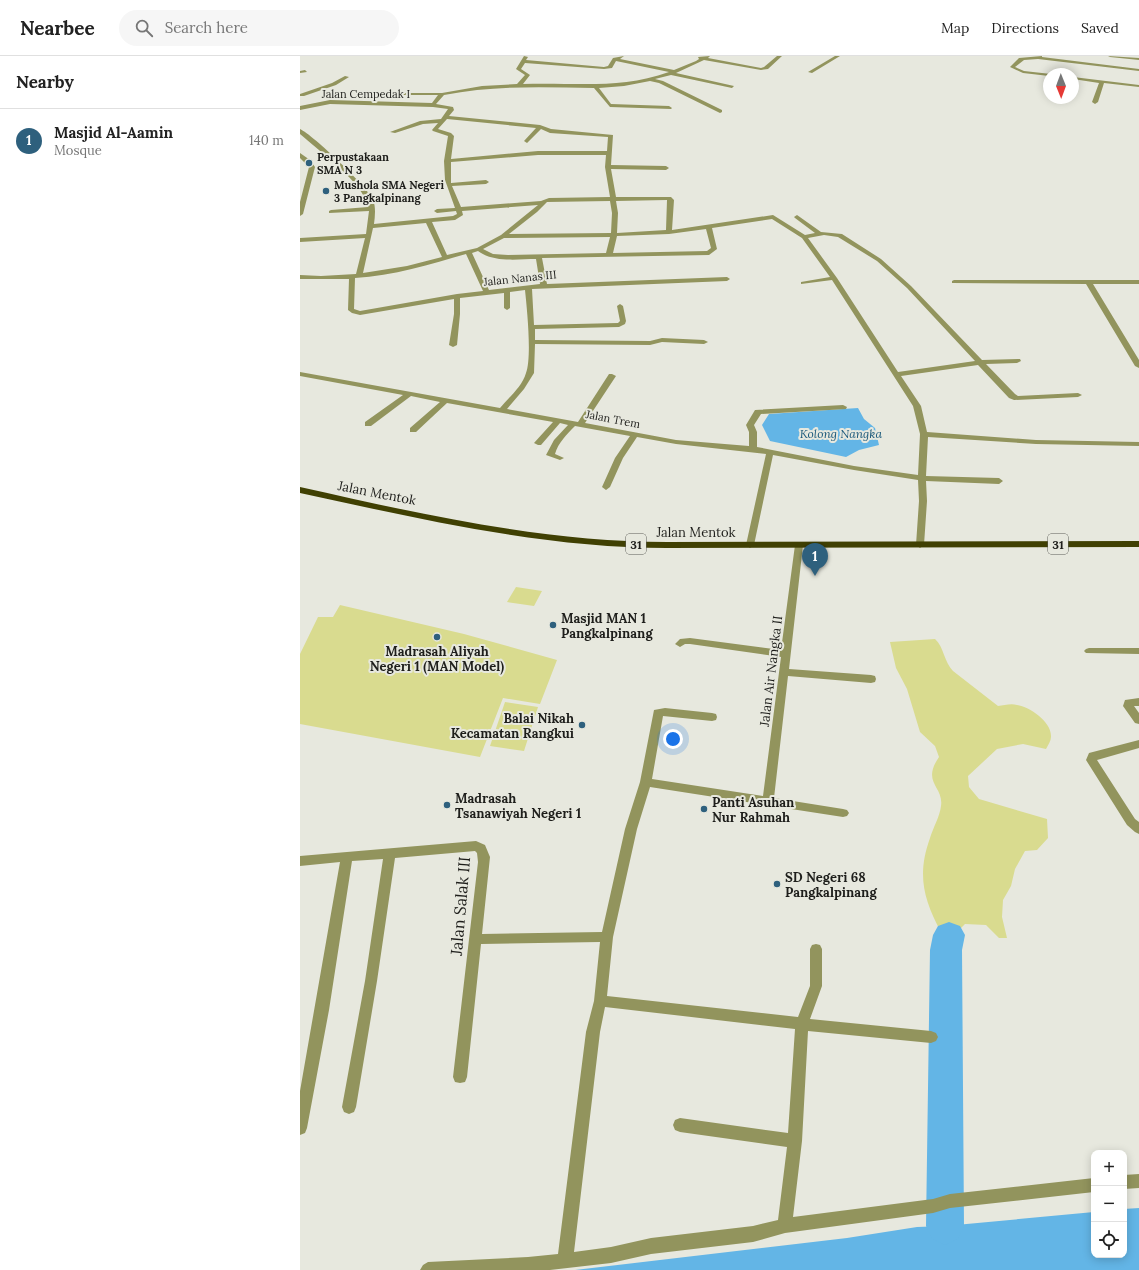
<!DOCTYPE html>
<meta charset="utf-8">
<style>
:root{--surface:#fff;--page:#f6f6f6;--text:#222;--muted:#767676;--line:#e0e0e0;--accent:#2e607d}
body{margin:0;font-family:Lora,serif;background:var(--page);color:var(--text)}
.controls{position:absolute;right:12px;bottom:12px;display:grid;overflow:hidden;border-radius:8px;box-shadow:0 2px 10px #0003}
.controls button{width:36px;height:36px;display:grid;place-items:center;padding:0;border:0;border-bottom:1px solid var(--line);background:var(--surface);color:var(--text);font:20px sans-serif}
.compass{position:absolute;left:743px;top:12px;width:36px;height:36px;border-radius:50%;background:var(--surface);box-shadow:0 2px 10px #0003;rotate:179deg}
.you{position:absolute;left:373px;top:683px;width:14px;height:14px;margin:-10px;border:3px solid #fff;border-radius:50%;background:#1a73e8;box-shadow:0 0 0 6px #1a73e833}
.badge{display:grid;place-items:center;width:26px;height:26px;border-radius:50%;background:var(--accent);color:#fff;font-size:13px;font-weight:700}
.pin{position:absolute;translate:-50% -33px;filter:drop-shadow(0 1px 2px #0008)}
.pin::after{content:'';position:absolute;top:21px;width:14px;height:12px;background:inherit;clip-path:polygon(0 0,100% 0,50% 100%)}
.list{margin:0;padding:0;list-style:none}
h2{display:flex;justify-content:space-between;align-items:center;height:52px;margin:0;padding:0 16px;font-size:17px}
h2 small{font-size:13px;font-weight:400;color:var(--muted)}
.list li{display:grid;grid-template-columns:26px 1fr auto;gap:12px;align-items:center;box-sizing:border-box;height:64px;padding:0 16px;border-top:1px solid var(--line)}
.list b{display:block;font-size:15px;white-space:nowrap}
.list p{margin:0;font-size:13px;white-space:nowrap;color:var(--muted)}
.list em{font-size:13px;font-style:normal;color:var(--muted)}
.icon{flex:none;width:22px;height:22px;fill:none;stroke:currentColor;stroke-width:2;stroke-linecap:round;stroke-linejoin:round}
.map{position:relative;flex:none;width:839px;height:1214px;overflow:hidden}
header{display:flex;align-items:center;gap:24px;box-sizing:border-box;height:56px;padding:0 20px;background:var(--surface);border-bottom:1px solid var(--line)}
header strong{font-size:19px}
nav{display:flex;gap:22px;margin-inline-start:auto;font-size:14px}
.search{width:280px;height:36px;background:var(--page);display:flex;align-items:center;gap:10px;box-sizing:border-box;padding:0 14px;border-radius:22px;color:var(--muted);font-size:15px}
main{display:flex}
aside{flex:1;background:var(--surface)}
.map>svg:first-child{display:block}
.green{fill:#d9db8f}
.water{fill:#63b5e6}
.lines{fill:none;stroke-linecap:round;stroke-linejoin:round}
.river{fill:#63b5e6;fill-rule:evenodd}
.minor{fill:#92945d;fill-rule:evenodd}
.trunk{fill:#404003;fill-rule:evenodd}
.poi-dot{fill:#2e607d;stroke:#e7e8de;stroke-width:1.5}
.labels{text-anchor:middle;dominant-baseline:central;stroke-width:4;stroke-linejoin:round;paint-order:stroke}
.far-street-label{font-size:11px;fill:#1e1e1b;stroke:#e7e8de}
.far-poi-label{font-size:11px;font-weight:bold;fill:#1e1e1b;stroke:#e7e8de;text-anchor:start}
.far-water-label{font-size:12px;font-style:italic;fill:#1b597b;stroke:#e7e8de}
.shield{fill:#e7e8de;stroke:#5a5b56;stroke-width:1}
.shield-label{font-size:12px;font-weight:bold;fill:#1e1e1b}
.street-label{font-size:13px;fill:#1e1e1b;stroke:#e7e8de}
.poi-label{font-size:13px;font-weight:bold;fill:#1e1e1b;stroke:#e7e8de;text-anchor:start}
.near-street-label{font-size:16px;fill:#1e1e1b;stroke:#e7e8de}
</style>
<header>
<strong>Nearbee</strong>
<div class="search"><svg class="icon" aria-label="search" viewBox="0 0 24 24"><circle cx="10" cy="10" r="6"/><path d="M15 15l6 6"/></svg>Search here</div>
<nav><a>Map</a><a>Directions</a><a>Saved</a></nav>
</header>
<main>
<aside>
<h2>Nearby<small></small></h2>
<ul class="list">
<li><span class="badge">1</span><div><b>Masjid Al-Aamin</b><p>Mosque</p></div><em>140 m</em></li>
</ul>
</aside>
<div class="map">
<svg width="839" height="1214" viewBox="0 0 839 1214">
<rect width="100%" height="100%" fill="#e7e8de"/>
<path class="green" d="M 216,531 L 242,535 L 234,550 L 207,546 Z
M 40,549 L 164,578 L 257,604 L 240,648 L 203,642 L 180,701 L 0,668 L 0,598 L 18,561 L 33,561 Z
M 635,583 C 644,591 644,606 653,615 L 698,650 C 704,649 712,647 717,649 C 730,651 752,666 751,681 C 751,685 748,689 746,693 L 723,688 L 697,693 L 668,720 L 669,731 L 679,743 L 747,763 L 748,782 L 737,794 L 725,795 L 715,813 L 711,830 L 703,844 L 702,861 L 707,882 L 699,882 L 686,869 L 665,868 L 653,880 L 641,876 C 623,843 617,818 630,782 C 633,772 640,760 641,750 C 644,730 621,727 639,701 L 635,690 L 620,676 L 607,633 L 596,612 L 590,586 Z
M 205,646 L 238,651 L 224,695 L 190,690 Z"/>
<path class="water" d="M 558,352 L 564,363 L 575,372 L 579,389 L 559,394 L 546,401 L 470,385 L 462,369 L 469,358 Z
M 839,1152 L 839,1214 L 275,1214 L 547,1182 L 617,1171 L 645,1170 L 794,1156 L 794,1199 L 824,1199 L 824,1153 Z"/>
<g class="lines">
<path class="river" d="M 649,866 L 660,870 L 665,879 L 662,894 L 664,1170 L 658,1183 L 645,1189 L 632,1183 L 626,1170 L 630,894 L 633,879 L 638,870 Z"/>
<path class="minor" d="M 224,0 L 228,1 L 226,4 L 304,11 L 308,10 L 313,2 L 324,0 L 320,3 L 374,14 L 396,5 L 399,3 L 398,1 L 410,0 L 408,2 L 461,12 L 464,11 L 477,0 L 482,0 L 468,13 L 461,14 L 404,4 L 376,17 L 434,30 L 432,32 L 371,19 L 355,23 L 363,25 L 422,54 L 422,56 L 420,57 L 359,27 L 350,25 L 324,30 L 299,32 L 311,48 L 369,50 L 372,52 L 371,53 L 310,51 L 294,32 C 243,31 194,29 144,39 L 136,48 L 153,51 L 154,54 L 149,60 L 240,69 L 251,73 L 313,79 L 311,109 L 366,110 L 369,112 L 366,114 L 311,113 L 316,141 L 371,141 L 374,144 L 372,174 L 473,159 L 505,179 L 515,177 L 495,162 L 494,161 L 497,159 L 521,176 L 542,178 L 581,203 L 611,230 L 682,304 L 720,303 L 721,305 L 717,307 L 686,308 L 715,338 L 718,340 L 778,337 L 782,339 L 778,341 L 714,344 L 709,342 L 678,309 L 601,320 L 621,350 L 627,376 L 736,384 L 839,386 L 839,390 L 736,388 L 628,381 L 626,420 L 699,422 L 703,425 L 699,428 L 626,425 L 627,445 L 624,489 L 620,492 L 616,489 L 619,445 L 618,424 L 554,414 L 473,399 L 454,489 L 450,492 L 446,489 L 466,398 L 376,388 L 337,381 L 323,402 L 310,431 L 306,434 L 302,431 L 315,402 L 330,380 L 275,370 C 267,378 258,387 255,398 L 264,402 L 260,404 L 246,399 L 254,384 L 268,369 L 260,367 L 241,389 L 238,389 L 234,387 L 253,366 L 147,347 L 116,376 L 110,376 L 110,372 L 140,346 L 111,340 L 71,370 L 65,370 L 65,366 L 103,339 L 0,320 L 0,316 L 200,352 C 209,341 222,331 226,317 C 232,301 227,253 225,234 L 210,236 L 210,252 L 207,254 L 204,252 L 204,237 L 160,242 L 160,258 L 157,289 L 153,291 L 149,289 L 154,258 L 154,243 L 60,259 L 52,257 L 48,254 L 49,223 L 0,223 L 0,219 L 21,220 L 56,218 L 65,182 L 0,186 L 0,182 L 66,178 L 69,155 L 29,157 L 29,155 L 31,154 L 68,151 C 64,127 19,95 0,78 L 0,73 C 13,79 68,131 73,144 C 76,151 75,160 74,168 L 153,160 L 157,158 L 156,155 L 137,157 L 134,155 L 137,153 L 155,152 L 145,124 L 144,105 L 148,80 L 133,75 L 132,74 L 138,67 L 123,68 L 95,77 L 90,76 L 120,65 L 141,63 L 148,53 L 133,51 L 30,48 L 0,54 L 0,50 L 30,44 L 132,47 L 138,39 L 80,39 L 78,38 L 80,37 L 142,37 L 182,30 L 217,28 L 225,19 L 216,13 ZM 316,5 L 369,16 C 318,34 275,26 223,28 L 230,19 L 221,13 L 225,7 L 304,13 L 312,12 ZM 147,63 L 236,72 L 224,85 L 227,87 L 241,73 L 250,77 L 308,81 L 307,95 L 238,95 L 151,103 L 154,80 L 151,77 L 138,73 ZM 238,99 L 306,99 L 305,111 L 310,141 L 249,142 L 241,145 L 161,151 L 152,130 L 186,128 L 189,126 L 186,124 L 151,127 L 151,106 ZM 367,144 L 366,174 L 317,177 L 318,157 L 316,145 ZM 310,145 L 312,157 L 311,177 L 209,178 L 237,156 L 247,146 ZM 238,149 L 201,179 L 177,192 L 147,199 L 132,166 L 155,164 L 163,159 L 162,155 ZM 472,163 L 502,182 L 530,221 L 501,226 L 501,228 L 532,224 L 613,350 L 620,378 L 618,419 L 554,410 L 457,391 L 457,376 L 454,369 L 461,358 L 546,353 L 547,351 L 543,349 L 455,354 L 446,369 L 449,376 L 449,390 L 376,384 L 285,367 L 316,320 L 312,318 L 309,318 L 278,366 L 207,353 L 224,333 L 234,317 L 235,288 L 350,289 L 362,286 L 404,288 L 408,286 L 404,284 L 362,282 L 350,285 L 235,284 L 235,273 L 319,271 L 325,268 L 326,265 L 323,250 L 320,248 L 317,250 L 320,265 L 318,267 L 234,269 L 232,233 L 427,225 L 430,223 L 427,221 L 247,228 L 242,202 L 409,199 L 417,193 L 412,172 ZM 126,167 L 142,201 L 107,210 L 63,217 L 73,172 ZM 406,173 L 411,192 L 407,195 L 313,197 L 317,180 L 369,178 ZM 524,179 L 538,181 L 577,205 L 607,232 L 675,305 L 598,316 L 537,222 L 508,182 ZM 310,181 L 306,197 L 208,199 L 193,198 L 183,193 L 204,182 ZM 178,195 C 194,207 218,203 236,203 L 240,228 L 189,234 L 172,197 ZM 166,198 L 183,235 L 157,238 L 60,255 L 54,253 L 55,222 C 93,220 131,208 166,198 Z
M 535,0 L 540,0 L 512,17 L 508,16 Z
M 742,0 L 742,1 L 839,13 L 839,15 L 738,3 L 724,4 L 715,11 L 724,15 L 751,18 L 749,18 L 749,20 L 723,17 L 710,11 L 719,2 Z
M 808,0 L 839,2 L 839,4 L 810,1 Z
M 5,14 L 7,16 L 0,17 L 0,15 Z
M 45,20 L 49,21 L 36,29 L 4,40 L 0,40 L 0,38 L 32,27 Z
M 773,21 L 839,29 L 839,31 L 804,27 L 798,46 L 795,48 L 792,46 L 799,27 L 773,23 Z
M 0,97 L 10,104 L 15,111 L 3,158 L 0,160 L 0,146 L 9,111 L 0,102 Z
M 654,224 L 839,224 L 839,228 L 793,228 L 839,304 L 839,312 L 835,310 L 786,228 L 652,227 L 652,225 Z
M 499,486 L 503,489 L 489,613 L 571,619 L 575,620 L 576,623 L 575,626 L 571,627 L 488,620 L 474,742 L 543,753 L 547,754 L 549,757 L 547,760 L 543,761 L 350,731 L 337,773 L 313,881 L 307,940 L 498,961 L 510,930 L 510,893 L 512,889 L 516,888 L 520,889 L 522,893 L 522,930 L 510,963 L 631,975 L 636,977 L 638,981 L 636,985 L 631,987 L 508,975 L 502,1085 L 493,1161 L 633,1143 L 650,1138 L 794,1122 L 794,1136 L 650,1152 L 633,1157 L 485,1177 L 453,1186 L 351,1198 L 311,1207 L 250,1214 L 120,1214 L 123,1209 L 128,1206 L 228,1201 L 258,1198 L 286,976 L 294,945 L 300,886 L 181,888 L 167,1021 L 165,1026 L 160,1027 L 155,1026 L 153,1021 L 178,806 L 177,797 L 175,795 L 95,802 L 77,925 L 56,1051 L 54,1056 L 49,1058 L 44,1056 L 42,1051 L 65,925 L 83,803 L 52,805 L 29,954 L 7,1072 L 5,1077 L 0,1079 L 0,1035 L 40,806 L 0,810 L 0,800 L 176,785 L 185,789 L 190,801 L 182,878 L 302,876 L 325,773 L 340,726 L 354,654 L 365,652 L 412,657 L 416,658 L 417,661 L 416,664 L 412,665 L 363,660 L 352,723 L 463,740 L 481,601 L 390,588 L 385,588 L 380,591 L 375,588 L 380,583 L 390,582 L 481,594 L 495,489 ZM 305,951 L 495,973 L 488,1077 L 380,1062 L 375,1064 L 373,1069 L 375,1074 L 380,1076 L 487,1091 L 478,1164 L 453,1170 L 351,1182 L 311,1191 L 274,1196 L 300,976 Z
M 789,592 L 839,592 L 839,598 L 786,597 L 784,595 L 786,593 Z
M 839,642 L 839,650 L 834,650 L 839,657 L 839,668 L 835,667 L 823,650 L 825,644 Z
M 839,684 L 839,692 L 797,704 L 835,763 L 839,766 L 839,778 L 835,776 L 827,769 L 786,704 L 789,697 Z
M 839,1118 L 839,1132 L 824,1133 L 824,1119 Z"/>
<path class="trunk" d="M 0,431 C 120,458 244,486 367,486 L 839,485 L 839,491 L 367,492 C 244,492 120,463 0,437 Z"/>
</g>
<g class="poi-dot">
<circle cx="9" cy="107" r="4"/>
<circle cx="26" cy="135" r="4"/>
<circle cx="253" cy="569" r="4"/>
<circle cx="137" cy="581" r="4"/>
<circle cx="282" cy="669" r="4"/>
<circle cx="147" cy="749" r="4"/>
<circle cx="404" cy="753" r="4"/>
<circle cx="477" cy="828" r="4"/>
</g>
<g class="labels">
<g class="far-street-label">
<text x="66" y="38">Jalan Cempedak I</text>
<text transform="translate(220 222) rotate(-6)">Jalan Nanas III</text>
<text transform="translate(313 363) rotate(11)">Jalan Trem</text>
</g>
<g class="far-poi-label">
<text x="17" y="101">Perpustakaan<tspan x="17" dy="13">SMA N 3</tspan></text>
<text x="34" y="129">Mushola SMA Negeri<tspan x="34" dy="13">3 Pangkalpinang</tspan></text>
</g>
<g class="far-water-label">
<text x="541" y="377">Kolong Nangka</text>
</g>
<g class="shield">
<rect x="326" y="478" width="20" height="20" rx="3"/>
<rect x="748" y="478" width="20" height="20" rx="3"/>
</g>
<g class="shield-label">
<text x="336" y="488">31</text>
<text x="758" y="488">31</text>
</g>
<g class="street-label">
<text transform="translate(77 437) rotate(11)">Jalan Mentok</text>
<text x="396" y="476">Jalan Mentok</text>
<text transform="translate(471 615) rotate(-83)">Jalan Air Nangka II</text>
</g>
<g class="poi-label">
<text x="261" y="562">Masjid MAN 1<tspan x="261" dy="15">Pangkalpinang</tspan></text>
<text x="137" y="595" text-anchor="middle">Madrasah Aliyah<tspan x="137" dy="15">Negeri 1 (MAN Model)</tspan></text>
<text x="274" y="662" text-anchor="end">Balai Nikah<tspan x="274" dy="15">Kecamatan Rangkui</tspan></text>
<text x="155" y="742">Madrasah<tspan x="155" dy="15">Tsanawiyah Negeri 1</tspan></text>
<text x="412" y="746">Panti Asuhan<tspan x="412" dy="15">Nur Rahmah</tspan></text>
<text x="485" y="821">SD Negeri 68<tspan x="485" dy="15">Pangkalpinang</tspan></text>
</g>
<g class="near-street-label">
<text transform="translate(160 850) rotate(-85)">Jalan Salak III</text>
</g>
</g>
</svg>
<div class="controls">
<button>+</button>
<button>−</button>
<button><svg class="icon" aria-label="locate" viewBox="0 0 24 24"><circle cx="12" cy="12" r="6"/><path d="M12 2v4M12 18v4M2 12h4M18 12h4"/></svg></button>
</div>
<svg class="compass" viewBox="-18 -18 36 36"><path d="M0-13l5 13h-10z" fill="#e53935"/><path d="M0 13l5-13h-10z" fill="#767676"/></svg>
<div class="you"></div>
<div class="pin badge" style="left:515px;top:520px">1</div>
</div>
</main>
